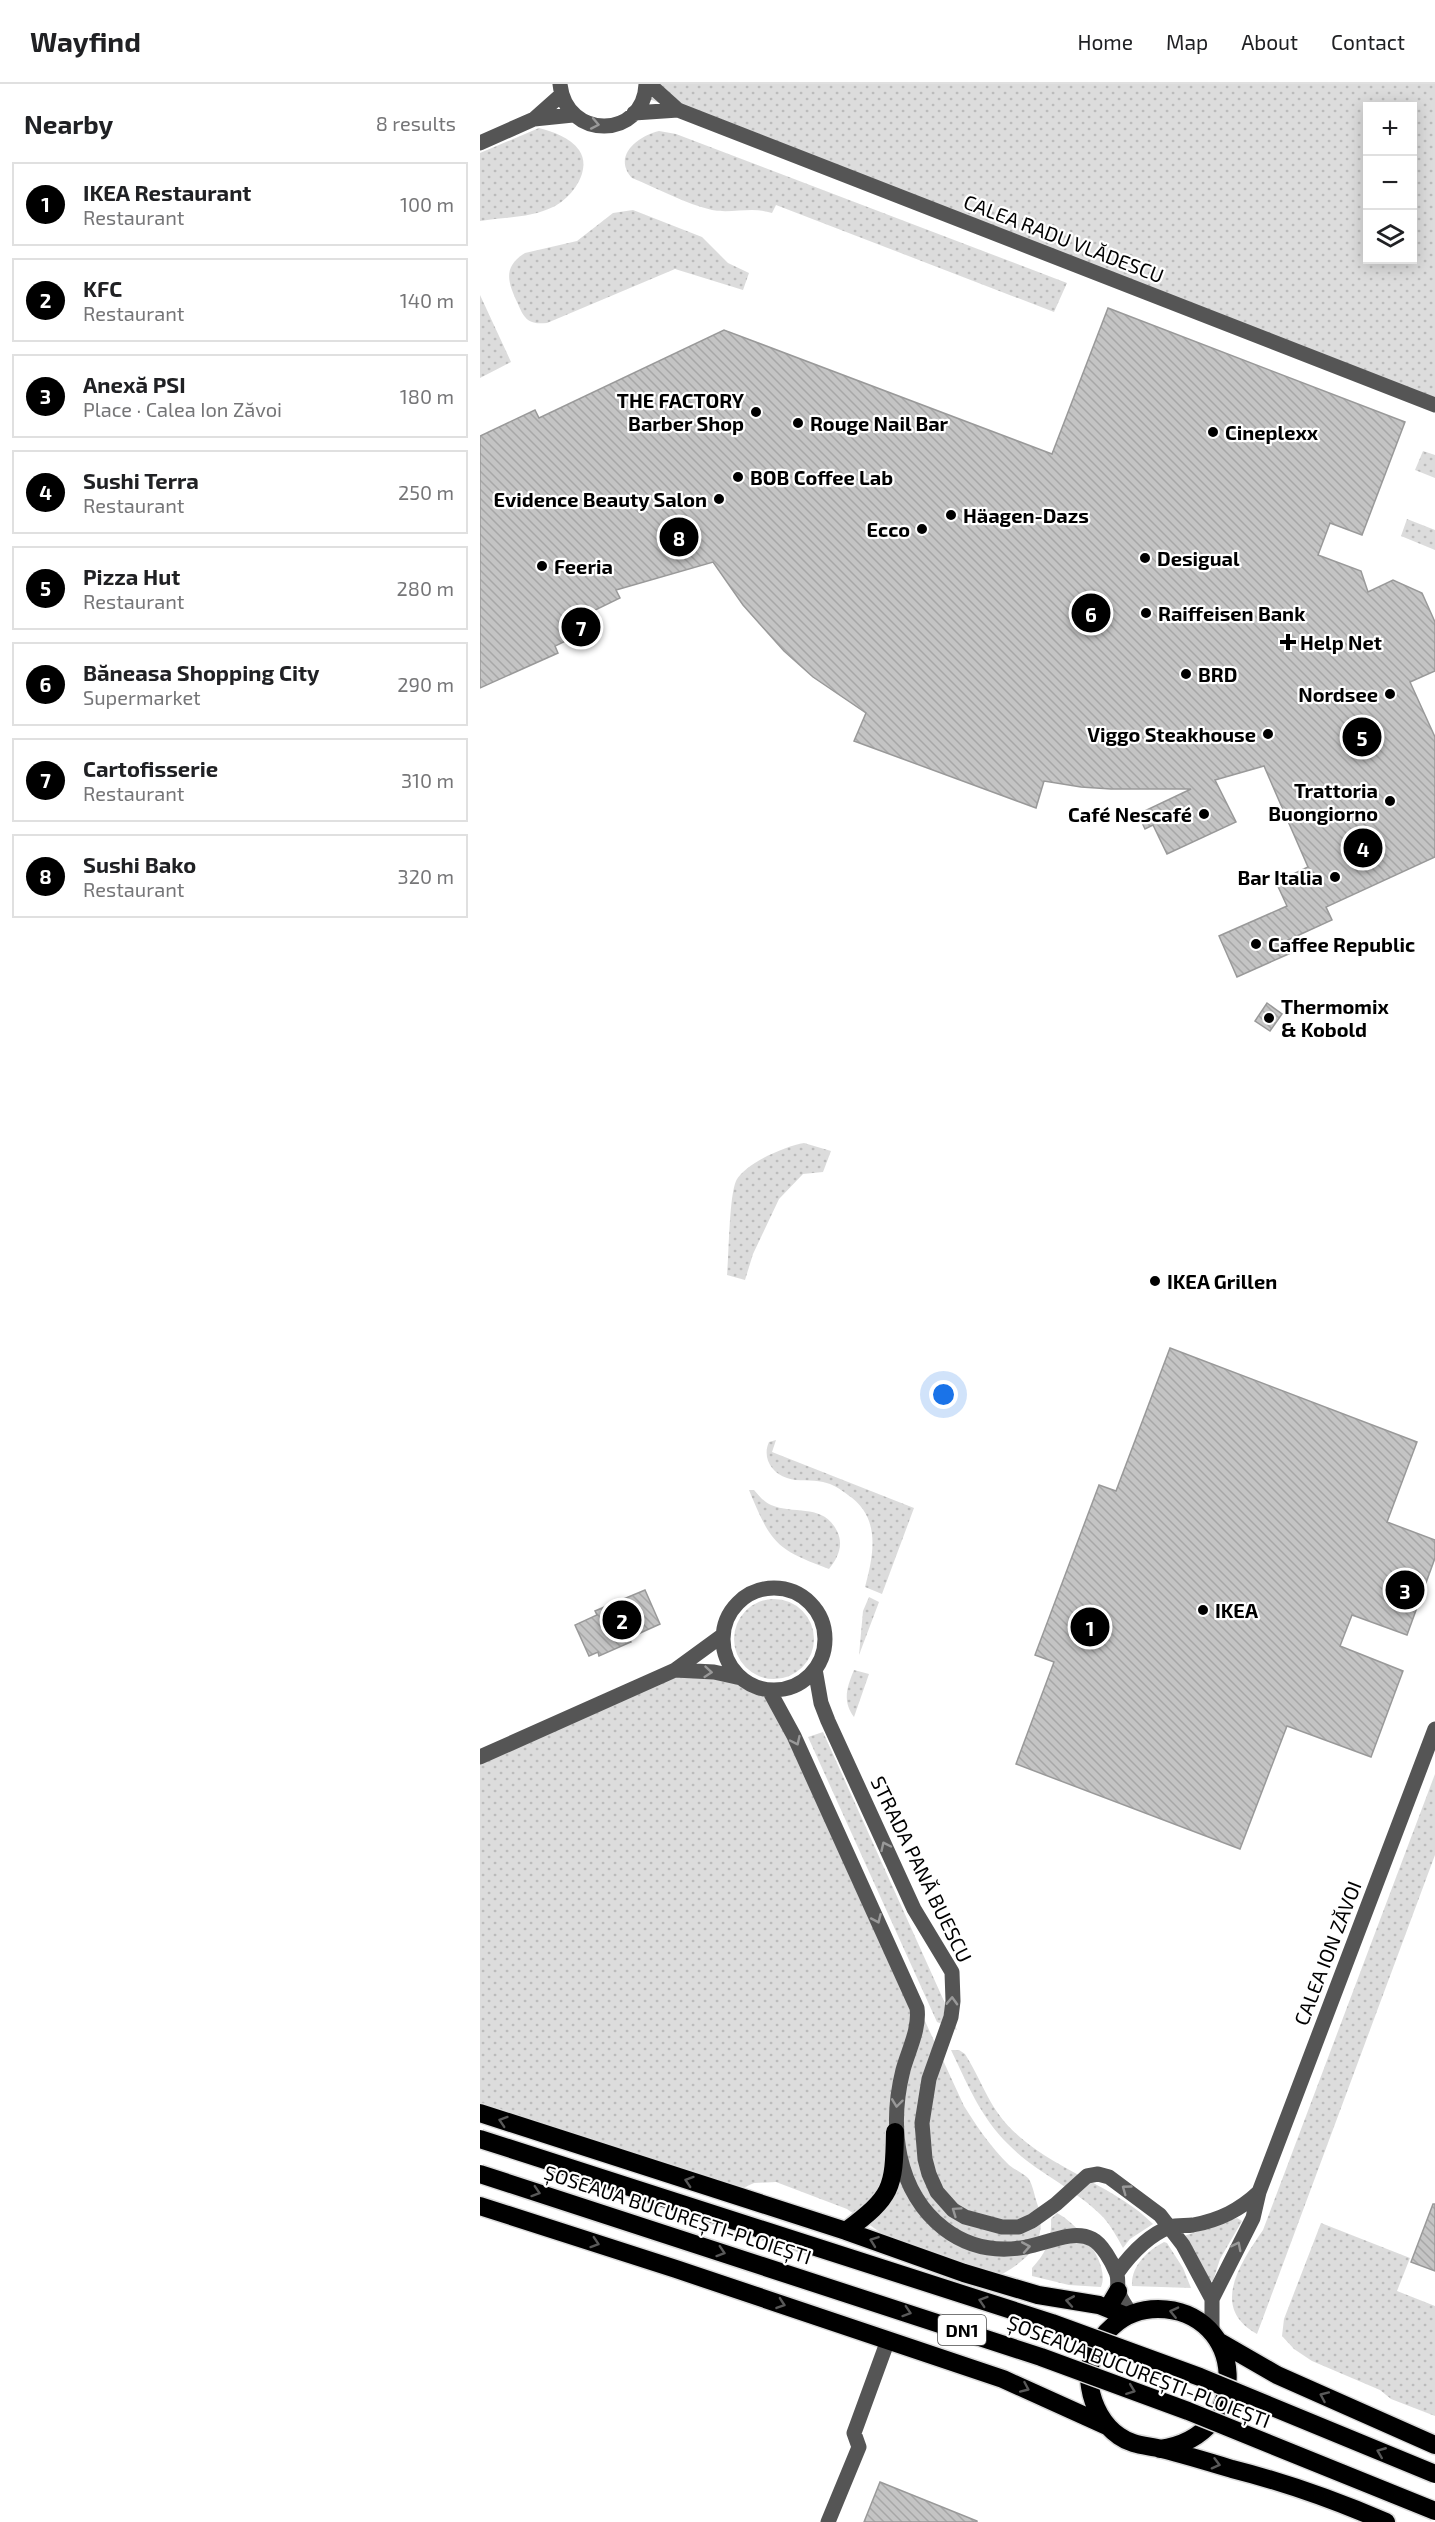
<!DOCTYPE html>
<meta charset="utf-8">
<style>
:root{--surface:#fff;--page:#f6f6f6;--text:#202124;--muted:#757577;--line:#e0e0e0;--accent:#000}
body{margin:0;font-family:"Exo 2",sans-serif;background:var(--page);color:var(--text)}
.controls{position:absolute;right:18px;top:18px;display:grid;overflow:hidden;border-radius:0px;box-shadow:0 3px 15px #0003}
.controls button{width:54px;height:54px;display:grid;place-items:center;padding:0;border:0;border-bottom:2px solid var(--line);background:var(--surface);color:var(--text);font:30px sans-serif}
.you{position:absolute;left:464px;top:1311px;width:21px;height:21px;margin:-15px;border:4px solid #fff;border-radius:50%;background:#1a73e8;box-shadow:0 0 0 9px #1a73e833}
.badge{display:grid;place-items:center;width:39px;height:39px;border-radius:50%;background:var(--accent);color:#fff;font-size:20px;font-weight:700}
.pin{position:absolute;translate:-50% -50%;border:3px solid #fff;box-shadow:0 2px 6px #0006}
.list{margin:0;padding:0;list-style:none}
h2{display:flex;justify-content:space-between;align-items:center;height:78px;margin:0;padding:0 24px;font-size:26px}
h2 small{font-size:20px;font-weight:400;color:var(--muted)}
.list li{display:grid;grid-template-columns:39px 1fr auto;gap:18px;align-items:center;box-sizing:border-box;height:84px;margin:0 12px 12px;padding:0 12px;border:2px solid var(--line);border-radius:0px}
.list b{display:block;font-size:22px;white-space:nowrap}
.list p{margin:0;font-size:20px;white-space:nowrap;color:var(--muted)}
.list em{font-size:20px;font-style:normal;color:var(--muted)}
.icon{flex:none;width:33px;height:33px;fill:none;stroke:currentColor;stroke-width:2;stroke-linecap:round;stroke-linejoin:round}
.map{position:relative;flex:none;width:955px;height:2438px;overflow:hidden}
header{display:flex;align-items:center;gap:36px;box-sizing:border-box;height:84px;padding:0 30px;background:var(--surface);border-bottom:2px solid var(--line)}
header strong{font-size:28px}
nav{display:flex;gap:33px;margin-inline-start:auto;font-size:21px}
main{display:flex}
aside{flex:1;background:var(--surface)}
.map>svg:first-child{display:block}
.grass{fill:url(#grass-dots);fill-rule:evenodd}
.building{fill:url(#building-back-hatch);stroke:#999;stroke-width:1.5}
.lines{fill:none;stroke-linecap:round;stroke-linejoin:round}
.highway-casing{stroke:#dbdbdb;stroke-width:21}
.minor{stroke:#555;stroke-width:15}
.highway{stroke:#000;stroke-width:18}
.highway-bridge-casing{stroke:#dbdbdb;stroke-width:21;stroke-linecap:butt}
.highway-bridge{stroke:#000;stroke-width:18}
.oneway{stroke:#999}
.oneway2{stroke:#595959}
.poi-dot{fill:#000;stroke:#fff;stroke-width:2}
.labels{text-anchor:middle;dominant-baseline:central;stroke-width:4.5;stroke-linejoin:round;paint-order:stroke}
.shield{fill:#fff;stroke:#4c4c4c;stroke-width:1.5}
.shield-label{font-size:18px;font-weight:bold;fill:#000}
.street-label{font-size:20px;fill:#000;stroke:#fff}
.poi-label{font-size:20px;font-weight:bold;fill:#000;stroke:#fff;text-anchor:start}
</style>
<header>
<strong>Wayfind</strong>
<nav><a>Home</a><a>Map</a><a>About</a><a>Contact</a></nav>
</header>
<main>
<aside>
<h2>Nearby<small>8 results</small></h2>
<ul class="list">
<li><span class="badge">1</span><div><b>IKEA Restaurant</b><p>Restaurant</p></div><em>100 m</em></li>
<li><span class="badge">2</span><div><b>KFC</b><p>Restaurant</p></div><em>140 m</em></li>
<li><span class="badge">3</span><div><b>Anexă PSI</b><p>Place · Calea Ion Zăvoi</p></div><em>180 m</em></li>
<li><span class="badge">4</span><div><b>Sushi Terra</b><p>Restaurant</p></div><em>250 m</em></li>
<li><span class="badge">5</span><div><b>Pizza Hut</b><p>Restaurant</p></div><em>280 m</em></li>
<li><span class="badge">6</span><div><b>Băneasa Shopping City</b><p>Supermarket</p></div><em>290 m</em></li>
<li><span class="badge">7</span><div><b>Cartofisserie</b><p>Restaurant</p></div><em>310 m</em></li>
<li><span class="badge">8</span><div><b>Sushi Bako</b><p>Restaurant</p></div><em>320 m</em></li>
</ul>
</aside>
<div class="map">
<svg width="955" height="2438" viewBox="0 0 955 2438">
<defs>
<pattern id="grass-dots" width="8" height="8" patternUnits="userSpaceOnUse" patternTransform="scale(1.5)"><rect width="8" height="8" fill="#dcdcdc"/><path d="M2 2h.1M6 6h.1" fill="none" stroke="#bbb" stroke-width="1.8" stroke-linecap="round"/></pattern>
<pattern id="building-back-hatch" width="6" height="6" patternUnits="userSpaceOnUse" patternTransform="scale(1.5)"><rect width="6" height="6" fill="#c4c4c4"/><path d="M-1 5l2 2M0 0l6 6M5-1l2 2" fill="none" stroke="#a7a7a7"/></pattern>
</defs>
<rect width="100%" height="100%" fill="#fff"/>
<path class="grass" d="M 166,0 L 955,0 L 955,321 L 164,13 ZM 888,22 L 932,22 L 932,176 L 888,176 Z
M 59,44 C 73,48 90,53 99,66 C 113,86 91,115 73,123 C 51,134 24,133 0,137 L 0,69 Z
M 179,47 L 196,50 L 587,199 L 574,228 L 296,121 L 292,129 C 272,122 252,130 232,126 C 206,120 177,104 152,94 C 132,72 158,52 179,47 Z
M 153,126 L 222,153 L 248,179 L 269,189 L 263,206 L 195,185 L 67,239 C 62,239 57,240 52,238 C 44,235 41,227 38,220 C 28,199 22,183 45,169 L 97,157 L 133,129 Z
M 0,211 L 31,278 L 0,294 Z
M 943,367 L 955,371 L 955,394 L 935,386 Z
M 927,435 L 955,446 L 955,466 L 921,452 Z
M 324,1059 L 351,1067 L 343,1088 L 323,1090 L 299,1115 L 273,1170 L 265,1196 L 247,1191 C 249,1171 249,1113 256,1097 C 265,1079 306,1062 324,1059 Z
M 296,1356 L 292,1368 L 434,1424 L 402,1510 L 385,1503 C 394,1470 401,1433 368,1411 C 360,1405 353,1400 343,1398 C 332,1395 318,1398 307,1394 C 291,1389 282,1373 289,1358 Z
M 269,1406 L 274,1406 C 279,1412 284,1418 291,1421 C 315,1431 343,1419 357,1447 C 364,1461 358,1474 349,1485 C 295,1465 291,1459 269,1406 Z
M 389,1513 L 399,1518 L 379,1571 L 383,1527 Z
M254 1555a40 40 0 1 1 80 0a40 40 0 1 1-80 0Z
M 195,1586 L 261,1594 L 277,1603 L 289,1606 L 314,1652 L 484,2022 C 497,2043 511,2063 529,2081 C 535,2086 543,2089 548,2094 C 552,2099 554,2109 556,2116 C 572,2160 545,2179 509,2197 L 434,2172 L 367,2125 L 296,2098 L 274,2099 L 249,2110 L 0,2029 L 0,1673 Z
M 374,1586 L 389,1590 L 374,1633 C 362,1617 367,1603 374,1586 Z
M 343,1648 L 477,1946 L 457,1938 L 328,1653 Z
M 955,1690 L 955,1771 L 777,2250 C 729,2224 761,2178 783,2146 Z
M 471,1966 L 479,1966 L 485,1970 C 505,2002 509,2027 541,2054 C 579,2087 639,2105 673,2140 L 650,2155 L 643,2164 C 637,2153 631,2142 623,2133 C 595,2104 556,2089 528,2060 C 501,2034 487,1999 471,1966 Z
M 577,2129 C 597,2139 631,2179 621,2203 L 589,2201 L 552,2192 L 552,2184 C 566,2169 572,2156 571,2135 Z
M 757,2134 L 762,2137 L 740,2175 L 733,2197 L 729,2196 L 704,2152 Z
M 841,2139 L 930,2174 L 917,2207 L 955,2222 L 955,2332 L 911,2315 L 900,2306 L 832,2277 L 814,2265 L 802,2252 L 804,2235 Z
M 684,2158 L 687,2159 L 703,2184 L 711,2204 L 652,2202 C 651,2182 667,2167 684,2158 Z"/>
<path class="building" d="M 628,224 L 925,338 L 882,451 L 850,439 L 838,471 L 881,487 L 888,508 L 913,496 L 942,509 L 955,538 L 955,587 L 930,598 L 955,653 L 955,773 L 846,823 L 852,836 L 808,856 L 813,868 L 757,893 L 739,852 L 807,822 L 796,798 L 828,783 L 784,682 L 735,696 L 756,738 L 687,770 L 673,741 L 665,745 L 658,730 L 711,705 L 631,705 L 601,703 L 564,697 L 556,724 L 374,657 L 386,629 L 333,593 L 304,567 L 263,521 L 233,478 L 136,506 L 140,514 L 111,528 L 117,542 L 75,562 L 78,569 L 0,604 L 0,352 L 55,326 L 59,334 L 244,246 L 572,370 Z
M 787,919 L 802,930 L 790,947 L 775,937 Z
M 690,1264 L 937,1358 L 907,1438 L 955,1456 L 955,1474 L 927,1551 L 872,1531 L 860,1562 L 923,1587 L 891,1673 L 807,1642 L 760,1765 L 536,1680 L 574,1578 L 555,1571 L 619,1401 L 636,1407 Z
M 165,1506 L 180,1540 L 149,1554 L 151,1558 L 119,1572 L 118,1568 L 109,1572 L 95,1541 L 117,1531 L 115,1527 Z
M 953,2120 L 955,2120 L 955,2187 L 931,2178 Z
M 400,2398 L 497,2437 L 497,2438 L 384,2438 Z"/>
<g class="lines">
<defs>
<path id="highway" d="M 0,2029 L 366,2147 L 484,2189 L 558,2211 L 619,2221 L 646,2232
M 0,2122 L 196,2185 L 523,2295 L 627,2342
M 366,2147 C 412,2112 414,2106 415,2048
M 628,2224 L 638,2207
M 738,2257 L 797,2291 L 955,2361
M 680,2365 C 775,2351 766,2226 678,2225 C 661,2225 645,2231 633,2242 C 616,2256 606,2281 610,2303 C 613,2322 623,2341 639,2352 C 653,2362 667,2361 682,2365 C 706,2371 729,2378 752,2385 C 804,2398 857,2417 906,2438"/>
</defs>
<use href="#highway" class="highway-casing"/>
<path class="minor" d="M 80,0 C 86,57 164,55 166,0
M 169,0 L 198,26 L 955,321
M 154,29 L 198,26
M 54,35 L 93,31
M 0,59 L 54,35 L 81,11
M243 1555a51 51 0 1 1 102 0a51 51 0 1 1-102 0Z
M 335,1585 L 341,1619 L 348,1637 L 434,1825 L 472,1888 L 473,1917 L 471,1933 L 449,1995 L 442,2039 L 445,2075 L 449,2090 L 457,2108 L 473,2126 L 485,2133 L 522,2143 L 539,2143 L 552,2137 L 576,2120 L 607,2092 L 618,2090 L 629,2093 L 680,2131 L 703,2161 L 732,2215 L 732,2250
M 195,1586 L 234,1588 L 261,1594
M 289,1606 L 314,1652 L 437,1924 C 440,1945 428,1967 423,1986 C 416,2014 414,2043 420,2072 C 433,2132 482,2175 546,2163 C 565,2160 593,2145 612,2155 C 622,2160 632,2178 636,2188 C 639,2194 637,2200 638,2206 C 639,2214 647,2223 651,2230
M 0,1673 L 195,1586 L 243,1551
M 637,2189 C 650,2171 668,2151 690,2143 C 697,2141 706,2142 713,2141 C 740,2136 760,2126 779,2108
M 732,2215 L 773,2134 L 779,2108 L 955,1645
M 348,2438 L 379,2363 L 374,2349 L 408,2256"/>
<use href="#highway" class="highway"/>
<defs>
<path id="highway-bridge" d="M 0,2055 L 572,2239 L 720,2293 L 955,2390
M 0,2090 L 561,2273 L 708,2327 L 955,2427"/>
</defs>
<use href="#highway-bridge" class="highway-bridge-casing"/>
<use href="#highway-bridge" class="highway-bridge"/>
</g>
<defs><path id="oneway-chevron" d="M-2-3.5L2.5 0L-2 3.5" fill="none" stroke-width="1.6" stroke-linecap="round" stroke-linejoin="round" transform="scale(1.5)"/></defs>
<g class="oneway">
<use href="#oneway-chevron" transform="translate(115 40) rotate(11)"/>
<use href="#oneway-chevron" transform="translate(228 1588) rotate(5)"/>
<use href="#oneway-chevron" transform="translate(316 1657) rotate(65)"/>
<use href="#oneway-chevron" transform="translate(405 1762) rotate(-115)"/>
<use href="#oneway-chevron" transform="translate(397 1835) rotate(66)"/>
<use href="#oneway-chevron" transform="translate(472 1917) rotate(-88)"/>
<use href="#oneway-chevron" transform="translate(417 2019) rotate(97)"/>
<use href="#oneway-chevron" transform="translate(646 2105) rotate(-144)"/>
<use href="#oneway-chevron" transform="translate(476 2127) rotate(-145)"/>
<use href="#oneway-chevron" transform="translate(757 2162) rotate(-63)"/>
<use href="#oneway-chevron" transform="translate(546 2163) rotate(-10)"/>
</g>
<g class="oneway2">
<use href="#oneway-chevron" transform="translate(23 2037) rotate(-162)"/>
<use href="#oneway-chevron" transform="translate(209 2097) rotate(-162)"/>
<use href="#oneway-chevron" transform="translate(56 2108) rotate(18)"/>
<use href="#oneway-chevron" transform="translate(394 2157) rotate(-160)"/>
<use href="#oneway-chevron" transform="translate(115 2159) rotate(18)"/>
<use href="#oneway-chevron" transform="translate(241 2168) rotate(18)"/>
<use href="#oneway-chevron" transform="translate(503 2217) rotate(-162)"/>
<use href="#oneway-chevron" transform="translate(590 2217) rotate(-170)"/>
<use href="#oneway-chevron" transform="translate(301 2220) rotate(19)"/>
<use href="#oneway-chevron" transform="translate(427 2228) rotate(18)"/>
<use href="#oneway-chevron" transform="translate(694 2228) rotate(-167)"/>
<use href="#oneway-chevron" transform="translate(545 2304) rotate(24)"/>
<use href="#oneway-chevron" transform="translate(651 2306) rotate(21)"/>
<use href="#oneway-chevron" transform="translate(844 2312) rotate(-156)"/>
<use href="#oneway-chevron" transform="translate(901 2368) rotate(-158)"/>
<use href="#oneway-chevron" transform="translate(736 2380) rotate(15)"/>
</g>
<g class="poi-dot">
<circle cx="276" cy="328" r="6"/>
<circle cx="318" cy="339" r="6"/>
<circle cx="733" cy="348" r="6"/>
<circle cx="258" cy="393" r="6"/>
<circle cx="239" cy="415" r="6"/>
<circle cx="471" cy="431" r="6"/>
<circle cx="442" cy="445" r="6"/>
<circle cx="665" cy="474" r="6"/>
<circle cx="62" cy="482" r="6"/>
<circle cx="666" cy="529" r="6"/>
<path d="M805 549h6v6h6v6h-6v6h-6v-6h-6v-6h6z"/>
<circle cx="706" cy="590" r="6"/>
<circle cx="910" cy="610" r="6"/>
<circle cx="788" cy="650" r="6"/>
<circle cx="910" cy="717" r="6"/>
<circle cx="724" cy="730" r="6"/>
<circle cx="855" cy="793" r="6"/>
<circle cx="776" cy="860" r="6"/>
<circle cx="789" cy="934" r="6"/>
<circle cx="675" cy="1197" r="6"/>
<circle cx="723" cy="1526" r="6"/>
</g>
<g class="labels">
<rect class="shield" x="458" y="2231" width="48" height="30" rx="4.5"/>
<g class="shield-label">
<text x="482" y="2246">DN1</text>
</g>
<g class="street-label">
<text transform="translate(584 154) rotate(21)">CALEA RADU VLĂDESCU</text>
<text transform="translate(442 1785) rotate(64)">STRADA PANĂ BUESCU</text>
<text transform="translate(847 1869) rotate(-69)">CALEA ION ZĂVOI</text>
<text transform="translate(198 2130) rotate(18)">ȘOSEAUA BUCUREȘTI-PLOIEȘTI</text>
<text transform="translate(659 2287) rotate(21)">ȘOSEAUA BUCUREȘTI-PLOIEȘTI</text>
</g>
<g class="poi-label">
<text x="264" y="316" text-anchor="end">THE FACTORY<tspan x="264" dy="23">Barber Shop</tspan></text>
<text x="330" y="339">Rouge Nail Bar</text>
<text x="745" y="348">Cineplexx</text>
<text x="270" y="393">BOB Coffee Lab</text>
<text x="227" y="415" text-anchor="end">Evidence Beauty Salon</text>
<text x="483" y="431">Häagen-Dazs</text>
<text x="430" y="445" text-anchor="end">Ecco</text>
<text x="677" y="474">Desigual</text>
<text x="74" y="482">Feeria</text>
<text x="678" y="529">Raiffeisen Bank</text>
<text x="820" y="558">Help Net</text>
<text x="718" y="590">BRD</text>
<text x="898" y="610" text-anchor="end">Nordsee</text>
<text x="776" y="650" text-anchor="end">Viggo Steakhouse</text>
<text x="898" y="706" text-anchor="end">Trattoria<tspan x="898" dy="23">Buongiorno</tspan></text>
<text x="712" y="730" text-anchor="end">Café Nescafé</text>
<text x="843" y="793" text-anchor="end">Bar Italia</text>
<text x="788" y="860">Caffee Republic</text>
<text x="801" y="922">Thermomix<tspan x="801" dy="23">&amp; Kobold</tspan></text>
<text x="687" y="1197">IKEA Grillen</text>
<text x="735" y="1526">IKEA</text>
</g>
</g>
</svg>
<div class="controls">
<button>+</button>
<button>−</button>
<button><svg class="icon" aria-label="layers" viewBox="0 0 24 24"><path d="M12 4l9 5-9 5-9-5zM3 14l9 5 9-5"/></svg></button>
</div>
<div class="you"></div>
<div class="pin badge" style="left:610px;top:1543px">1</div>
<div class="pin badge" style="left:142px;top:1536px">2</div>
<div class="pin badge" style="left:925px;top:1506px">3</div>
<div class="pin badge" style="left:883px;top:764px">4</div>
<div class="pin badge" style="left:882px;top:653px">5</div>
<div class="pin badge" style="left:611px;top:529px">6</div>
<div class="pin badge" style="left:101px;top:543px">7</div>
<div class="pin badge" style="left:199px;top:453px">8</div>
</div>
</main>
